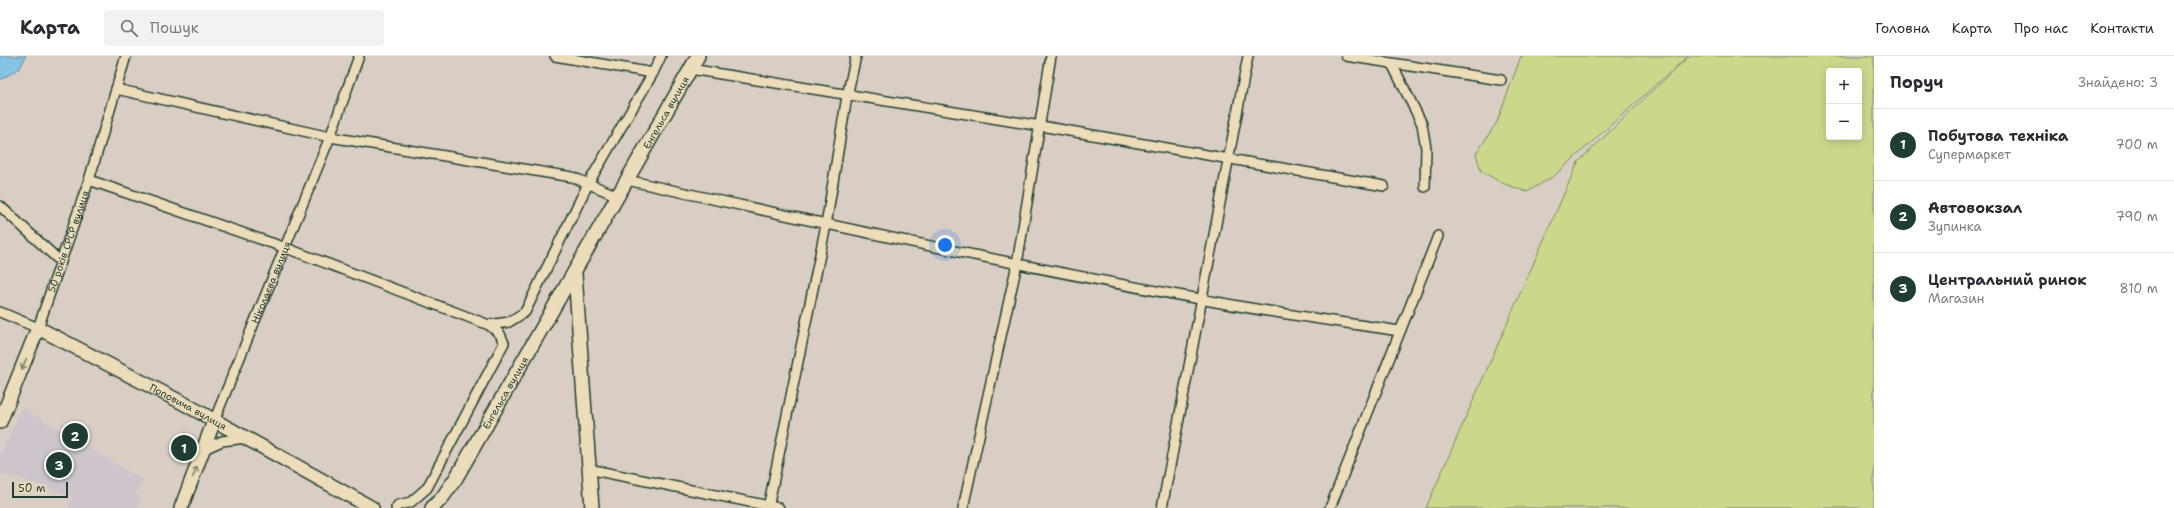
<!DOCTYPE html>
<html lang="uk">
<meta charset="utf-8">
<style>
:root{--surface:#fff;--page:#f2f2f3;--text:#2b2b33;--muted:#7c7c81;--line:#e1e1e2;--accent:#1f3d34}
body{margin:0;font-family:"Shantell Sans",sans-serif;background:var(--page);color:var(--text)}
.controls{position:absolute;right:12px;top:12px;display:grid;overflow:hidden;border-radius:4px;box-shadow:0 2px 10px #0003}
.controls button{width:36px;height:36px;display:grid;place-items:center;padding:0;border:0;border-bottom:1px solid var(--line);background:var(--surface);color:var(--text);font:20px sans-serif}
.scale{position:absolute;left:12px;bottom:10px;width:56px;box-sizing:border-box;padding-left:4px;border:2px solid #1f3d34;border-top:0;font-size:11px;line-height:14px;white-space:nowrap;color:#1f3d34;-webkit-text-stroke:3px #eddcb9;paint-order:stroke}
.you{position:absolute;left:945px;top:189px;width:14px;height:14px;margin:-10px;border:3px solid #fff;border-radius:50%;background:#1a73e8;box-shadow:0 0 0 6px #1a73e833}
.badge{display:grid;place-items:center;width:26px;height:26px;border-radius:50%;background:var(--accent);color:#fff;font-size:13px;font-weight:700}
.pin{position:absolute;translate:-50% -50%;border:2px solid #fff;box-shadow:0 1px 4px #0006}
.list{margin:0;padding:0;list-style:none}
h2{display:flex;justify-content:space-between;align-items:center;height:52px;margin:0;padding:0 16px;font-size:17px}
h2 small{font-size:13px;font-weight:400;color:var(--muted)}
.list li{display:grid;grid-template-columns:26px 1fr auto;gap:12px;align-items:center;box-sizing:border-box;height:72px;padding:0 16px;border-top:1px solid var(--line)}
.list b{display:block;font-size:15px;white-space:nowrap}
.list p{margin:0;font-size:13px;white-space:nowrap;color:var(--muted)}
.list em{font-size:13px;font-style:normal;color:var(--muted)}
.icon{flex:none;width:22px;height:22px;fill:none;stroke:currentColor;stroke-width:2;stroke-linecap:round;stroke-linejoin:round}
.map{position:relative;flex:none;width:1874px;height:452px;overflow:hidden}
header{display:flex;align-items:center;gap:24px;box-sizing:border-box;height:56px;padding:0 20px;background:var(--surface);border-bottom:1px solid var(--line)}
header strong{font-size:19px}
nav{display:flex;gap:22px;margin-inline-start:auto;font-size:14px}
.search{width:280px;height:36px;background:var(--page);display:flex;align-items:center;gap:10px;box-sizing:border-box;padding:0 14px;border-radius:4px;color:var(--muted);font-size:15px}
main{display:flex}
aside{flex:1;background:var(--surface)}
.map>svg:first-child{display:block}
.built{fill:#cdc4cc}
.green{fill:#cbd88c;stroke:#758a60;fill-rule:evenodd}
.water{fill:#86c4e6;stroke:#5d8e9f}
.lines{fill:none;stroke-linecap:round;stroke-linejoin:round}
.street-casing{stroke:#1f3d34;stroke-width:12}
.secondary-casing{stroke:#1f3d34;stroke-width:16}
.street{stroke:#eddcb9;stroke-width:9}
.secondary{stroke:#eddcb9;stroke-width:13}
.oneway{stroke:#7c8570}
.labels{text-anchor:middle;dominant-baseline:central;stroke-width:3.5;stroke-linejoin:round;paint-order:stroke}
.street-label{font-size:10px;fill:#1f3d34;stroke:#eddcb9}
</style>
<header>
<strong>Карта</strong>
<div class="search"><svg class="icon" aria-label="search" viewBox="0 0 24 24"><circle cx="10" cy="10" r="6"/><path d="M15 15l6 6"/></svg>Пошук</div>
<nav><a>Головна</a><a>Карта</a><a>Про нас</a><a>Контакти</a></nav>
</header>
<main>
<div class="map">
<svg width="1874" height="452" viewBox="0 0 1874 452">
<rect width="100%" height="100%" fill="#dacec4"/>
<filter id="ink" filterUnits="userSpaceOnUse"><feTurbulence type="fractalNoise" baseFrequency=".025" numOctaves="2"/><feDisplacementMap in="SourceGraphic" scale="8" xChannelSelector="R" yChannelSelector="G"/><feConvolveMatrix kernelMatrix="1 2 1 2 8 2 1 2 1" color-interpolation-filters="sRGB"/></filter>
<g filter="url(#ink)">
<path class="built" d="M 23,352 L 142,424 L 135,439 L 142,441 L 137,452 L 68,452 L 73,441 L 13,420 L 12,422 L 0,418 L 0,399 Z"/>
<path class="green" d="M 1521,0 L 1688,0 L 1554,120 L 1527,136 L 1502,127 L 1481,115 L 1476,98 L 1497,66 Z
M 1689,0 L 1874,0 L 1874,452 L 1426,452 L 1578,106 ZM 1829,15 L 1859,15 L 1859,81 L 1829,81 Z"/>
<path class="water" d="M 0,0 L 26,0 L 20,12 L 0,24 Z"/>
<g class="lines">
<defs>
<g id="street">
<path d="M 555,0 L 653,17"/>
<path d="M 1346,0 L 1501,24"/>
<path d="M 1392,8 L 1422,68 L 1426,92 L 1425,131"/>
<path d="M 690,13 L 1041,70 L 1384,130"/>
<path d="M 116,33 L 330,81 L 572,121 L 618,140"/>
<path d="M 89,124 L 286,192 L 489,269 L 500,278 L 504,287 L 427,432 L 411,446 L 398,449 L 396,452"/>
<path d="M 627,124 C 818,167 1008,208 1200,243 C 1266,256 1333,265 1400,275"/>
<path d="M 0,150 L 61,206"/>
<path id="s1" d="M 0,256 L 38,272 L 89,124 L 126,0"/>
<path d="M 489,269 L 509,266 L 525,256 L 588,128 L 653,17 L 661,0"/>
<path id="s2" d="M 214,365 L 330,81 L 359,0"/>
<path d="M 204,393 L 222,385 L 246,382"/>
<path d="M 588,413 L 779,452"/>
<path d="M 768,452 L 826,169 L 847,40 L 856,0"/>
<path d="M 963,452 L 1017,208 L 1051,0"/>
<path d="M 1162,452 L 1248,0"/>
<path d="M 1330,452 L 1438,180"/>
</g>
<g id="secondary">
<path d="M 575,218 L 592,452"/>
<path id="s3" d="M 0,366 L 38,272 L 183,347 L 372,452"/>
<path d="M 181,452 L 214,365"/>
<path id="s4" d="M 432,452 L 442,442 L 456,422 L 698,0"/>
</g>
</defs>
<use href="#street" class="street-casing"/>
<use href="#secondary" class="secondary-casing"/>
<use href="#street" class="street"/>
<use href="#secondary" class="secondary"/>
</g>
<defs><path id="oneway-shaft" d="M-6 0H5M1.5-3L5.5 0L1.5 3" fill="none" stroke-width="1.6" stroke-linecap="round" stroke-linejoin="round"/></defs>
<g class="oneway">
<use href="#oneway-shaft" transform="translate(24 308) rotate(112)"/>
<use href="#oneway-shaft" transform="translate(195 416) rotate(-68)"/>
</g>
</g>
<g class="labels">
<g class="street-label">
<text stroke="none"><textPath href="#s4" startOffset="460">Енгельса вулиця</textPath></text>
<text stroke="none"><textPath href="#s1" startOffset="133">50 років СРСР вулиця</textPath></text>
<text stroke="none"><textPath href="#s2" startOffset="150">Ніколаєва вулиця</textPath></text>
<text stroke="none"><textPath href="#s4" startOffset="137">Енгельса вулиця</textPath></text>
<text stroke="none"><textPath href="#s3" startOffset="271">Поповича вулиця</textPath></text>
</g>
</g>
</svg>
<div class="controls">
<button>+</button>
<button>−</button>
</div>
<div class="scale">50 m</div>
<div class="you"></div>
<div class="pin badge" style="left:184px;top:392px">1</div>
<div class="pin badge" style="left:75px;top:380px">2</div>
<div class="pin badge" style="left:59px;top:409px">3</div>
</div>
<aside>
<h2>Поруч<small>Знайдено: 3</small></h2>
<ul class="list">
<li><span class="badge">1</span><div><b>Побутова техніка</b><p>Супермаркет</p></div><em>700 m</em></li>
<li><span class="badge">2</span><div><b>Автовокзал</b><p>Зупинка</p></div><em>790 m</em></li>
<li><span class="badge">3</span><div><b>Центральний ринок</b><p>Магазин</p></div><em>810 m</em></li>
</ul>
</aside>
</main>
